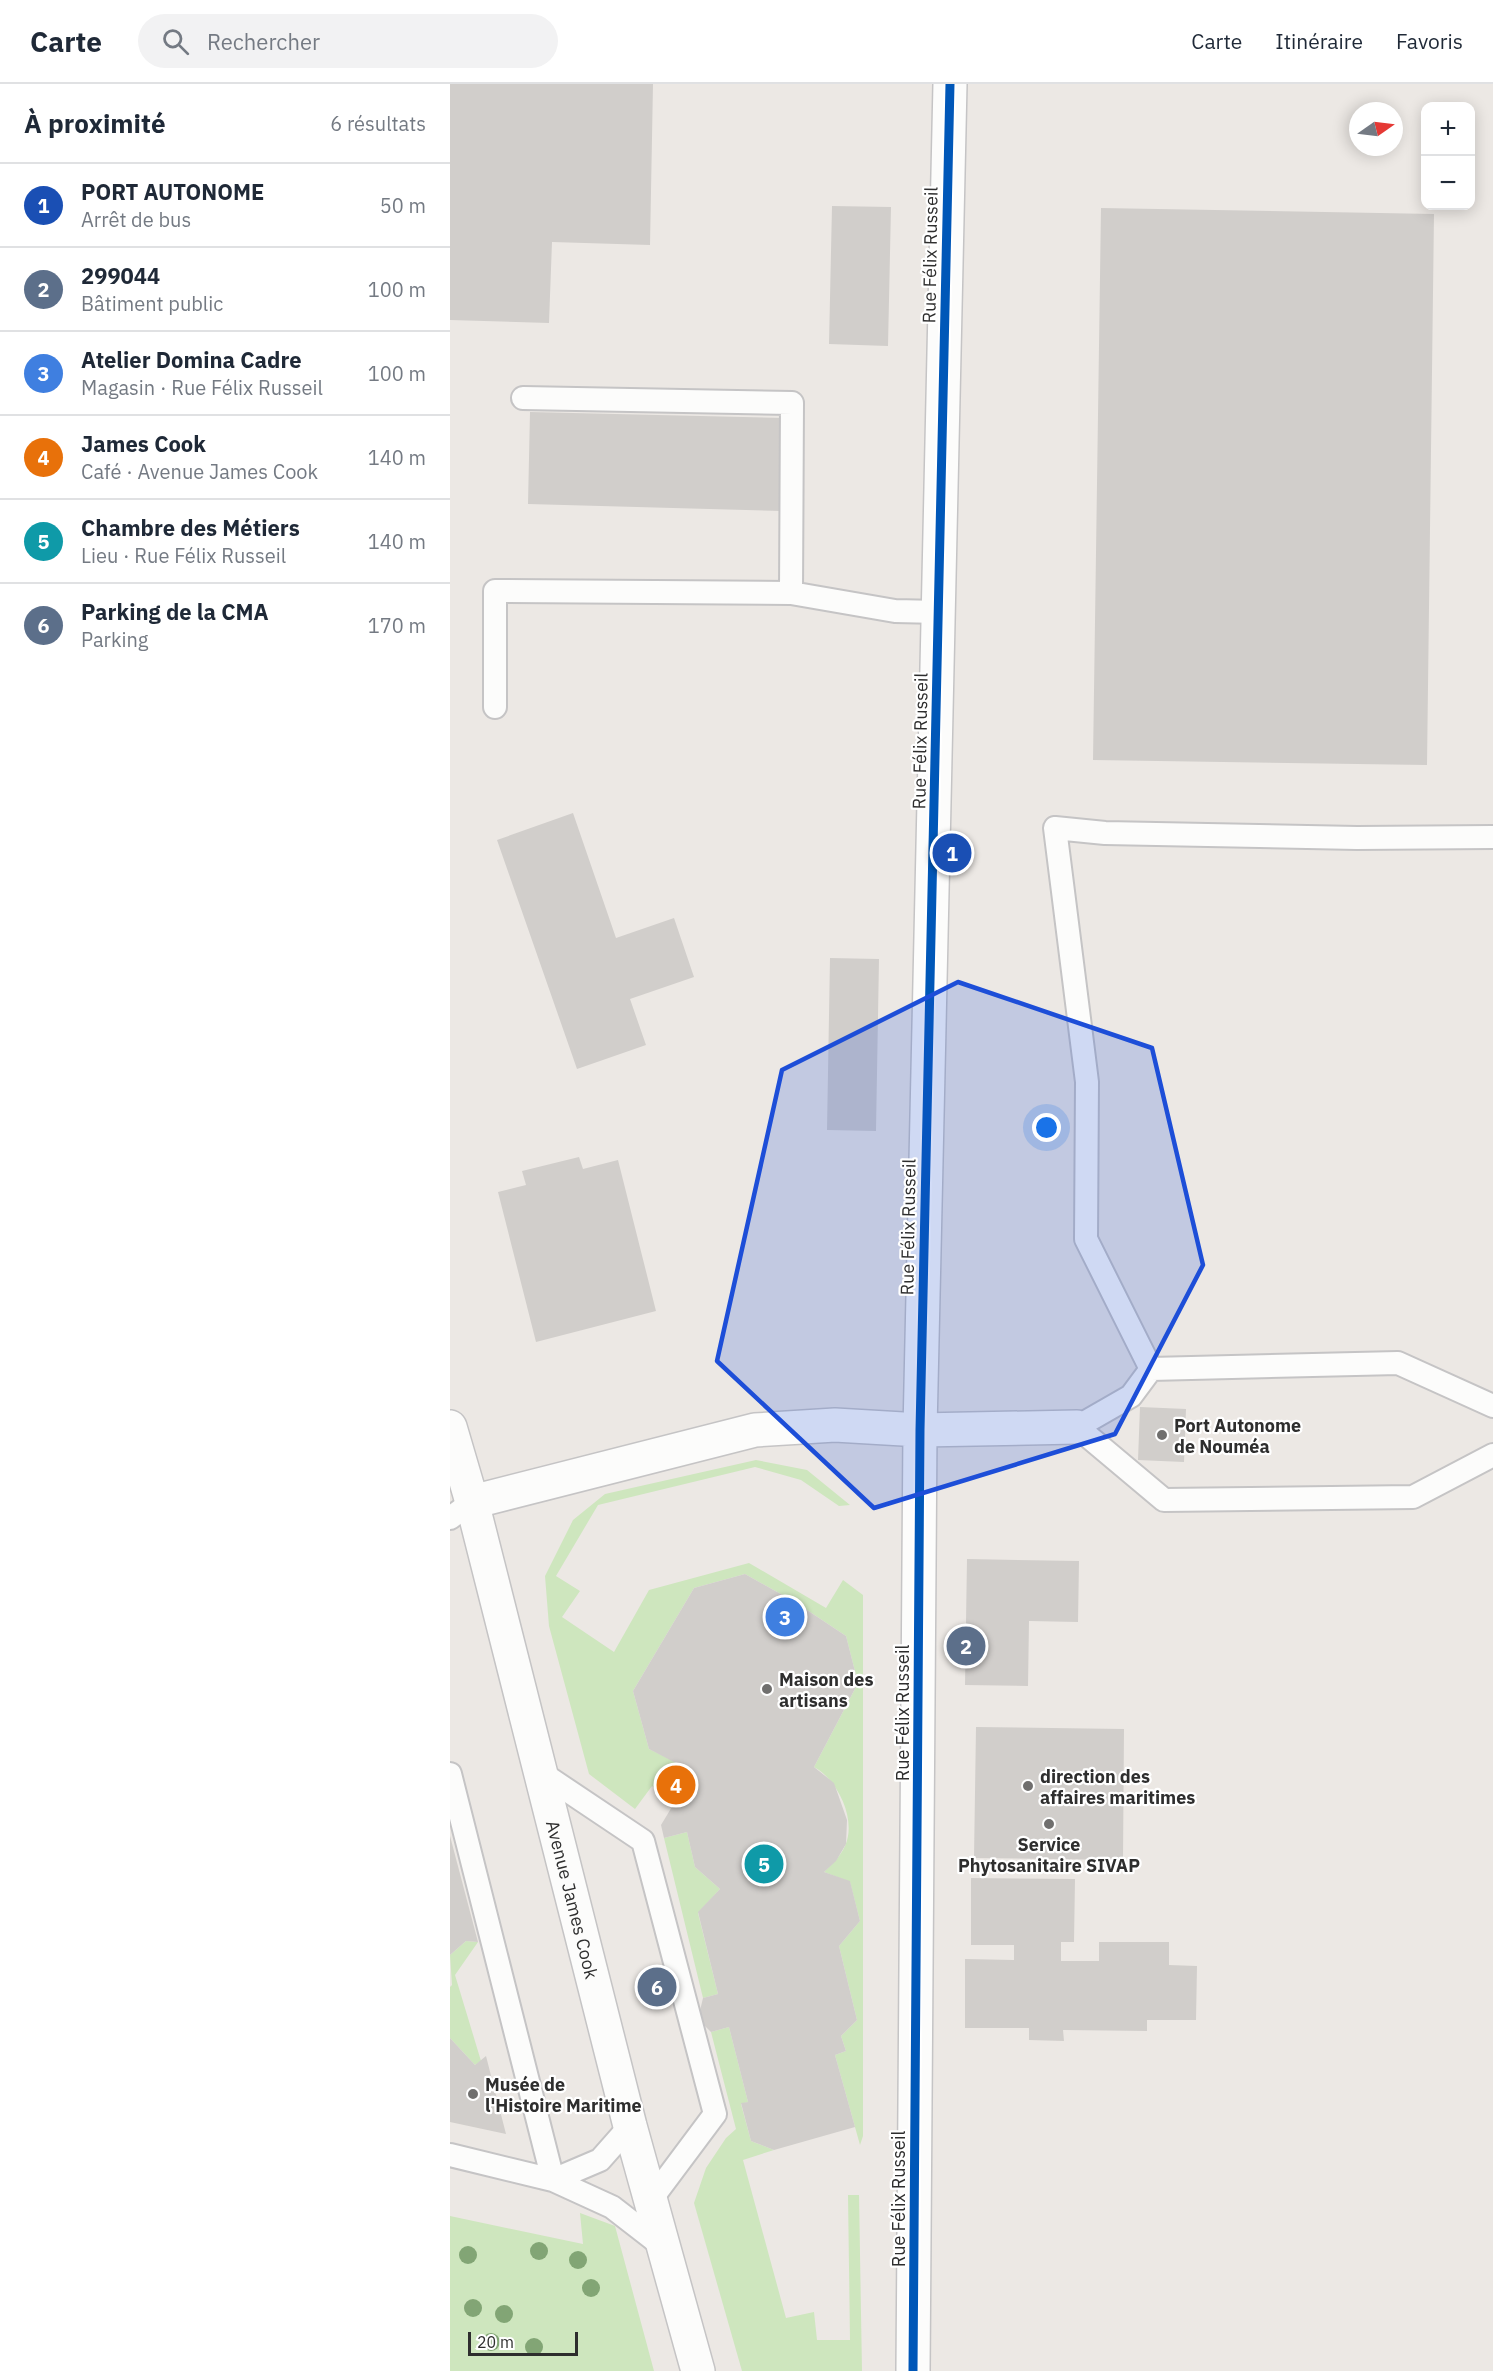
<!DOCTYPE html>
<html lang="fr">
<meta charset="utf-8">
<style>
:root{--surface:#fff;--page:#f2f2f3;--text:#1f2937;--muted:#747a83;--line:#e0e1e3;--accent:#706f6e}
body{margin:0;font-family:"IBM Plex Sans",sans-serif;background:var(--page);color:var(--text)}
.controls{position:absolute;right:18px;top:18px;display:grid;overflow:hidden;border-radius:12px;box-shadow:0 3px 15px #0003}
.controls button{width:54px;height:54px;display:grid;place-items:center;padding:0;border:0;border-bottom:2px solid var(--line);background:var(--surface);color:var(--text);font:30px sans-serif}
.compass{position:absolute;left:899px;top:18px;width:54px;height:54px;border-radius:50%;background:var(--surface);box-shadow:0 3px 15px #0003;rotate:76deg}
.scale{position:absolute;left:18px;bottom:15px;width:110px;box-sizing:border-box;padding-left:6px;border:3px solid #2e2e2e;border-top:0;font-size:16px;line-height:21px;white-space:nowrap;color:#2e2e2e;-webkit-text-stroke:4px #fff;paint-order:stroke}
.you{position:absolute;left:597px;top:1044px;width:21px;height:21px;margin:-15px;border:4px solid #fff;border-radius:50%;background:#1a73e8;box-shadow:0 0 0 9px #1a73e833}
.badge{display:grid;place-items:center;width:39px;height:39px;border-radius:50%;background:var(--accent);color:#fff;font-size:20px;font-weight:700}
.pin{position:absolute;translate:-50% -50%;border:3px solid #fff;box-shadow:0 2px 6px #0006}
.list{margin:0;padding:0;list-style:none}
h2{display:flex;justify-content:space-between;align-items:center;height:78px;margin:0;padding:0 24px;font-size:26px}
h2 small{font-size:20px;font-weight:400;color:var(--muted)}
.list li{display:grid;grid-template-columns:39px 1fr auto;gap:18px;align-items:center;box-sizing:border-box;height:84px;padding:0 24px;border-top:2px solid var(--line)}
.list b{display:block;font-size:22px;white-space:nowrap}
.list p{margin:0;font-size:20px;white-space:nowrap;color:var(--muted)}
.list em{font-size:20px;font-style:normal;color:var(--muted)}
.icon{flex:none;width:33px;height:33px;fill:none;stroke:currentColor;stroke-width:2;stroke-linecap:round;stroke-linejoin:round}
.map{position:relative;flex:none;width:1043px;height:2287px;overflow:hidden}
header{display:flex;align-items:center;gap:36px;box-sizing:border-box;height:84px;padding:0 30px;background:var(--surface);border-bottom:2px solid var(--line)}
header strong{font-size:28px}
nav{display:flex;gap:33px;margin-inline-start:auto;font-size:21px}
.search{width:420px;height:54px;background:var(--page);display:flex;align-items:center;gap:15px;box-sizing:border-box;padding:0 21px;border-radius:33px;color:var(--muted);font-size:22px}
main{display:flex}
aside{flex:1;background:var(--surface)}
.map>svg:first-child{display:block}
.green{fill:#cee6be}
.building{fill:#d1cecb}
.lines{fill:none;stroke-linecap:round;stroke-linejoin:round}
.service-casing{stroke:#c5c4c5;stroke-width:26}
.minor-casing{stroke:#c5c4c5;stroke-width:36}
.secondary-casing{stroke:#c5c4c5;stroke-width:36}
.service{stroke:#fcfcfb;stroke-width:22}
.minor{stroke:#fcfcfb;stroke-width:33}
.secondary{stroke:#fcfcfb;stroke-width:33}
.cycleway-casing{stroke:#fff;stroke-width:13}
.cycleway{stroke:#0057b8;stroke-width:9}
.tree{fill:#82a575}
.marked{fill:#1d4ed8;fill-opacity:0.2;stroke:#1d4ed8;stroke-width:4.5;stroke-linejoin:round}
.poi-dot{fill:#706f6e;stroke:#fff;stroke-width:2}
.labels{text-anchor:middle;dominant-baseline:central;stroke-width:4.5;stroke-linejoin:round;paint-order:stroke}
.street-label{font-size:18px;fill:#2e2e2e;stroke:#fff}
.poi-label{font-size:18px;font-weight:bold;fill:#2e2e2e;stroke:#fff;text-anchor:start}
</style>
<header>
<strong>Carte</strong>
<div class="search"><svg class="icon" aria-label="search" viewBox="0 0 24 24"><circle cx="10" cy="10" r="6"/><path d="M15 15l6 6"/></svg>Rechercher</div>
<nav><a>Carte</a><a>Itinéraire</a><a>Favoris</a></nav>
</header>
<main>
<aside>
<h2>À proximité<small>6 résultats</small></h2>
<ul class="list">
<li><span class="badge" style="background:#1a4fb4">1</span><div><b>PORT AUTONOME</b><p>Arrêt de bus</p></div><em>50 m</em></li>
<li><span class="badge" style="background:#5c6f8a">2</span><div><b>299044</b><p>Bâtiment public</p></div><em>100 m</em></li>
<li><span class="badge" style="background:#3f7fe0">3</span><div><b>Atelier Domina Cadre</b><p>Magasin · Rue Félix Russeil</p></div><em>100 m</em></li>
<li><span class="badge" style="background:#e8710a">4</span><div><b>James Cook</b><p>Café · Avenue James Cook</p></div><em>140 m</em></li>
<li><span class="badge" style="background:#0f9aa8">5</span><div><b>Chambre des Métiers</b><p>Lieu · Rue Félix Russeil</p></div><em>140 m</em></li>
<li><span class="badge" style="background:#5c6f8a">6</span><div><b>Parking de la CMA</b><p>Parking</p></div><em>170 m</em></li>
</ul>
</aside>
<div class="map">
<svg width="1043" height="2287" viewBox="0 0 1043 2287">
<rect width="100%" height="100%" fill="#ece8e4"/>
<path class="green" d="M 306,1376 L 357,1386 L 400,1421 L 389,1422 L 351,1396 L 305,1383 L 148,1421 L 106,1492 L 130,1507 L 112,1533 L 164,1568 L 199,1506 L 299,1479 L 376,1524 L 393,1496 L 413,1511 L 413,2052 L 410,2061 L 385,1971 L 396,1967 L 391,1952 L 407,1936 L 389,1862 L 410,1837 L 400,1798 L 374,1788 C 382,1780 390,1773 395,1762 C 407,1736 388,1696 364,1683 L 408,1599 L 396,1552 L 345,1518 L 295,1490 L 244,1504 L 183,1607 L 199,1665 L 240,1685 L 220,1717 L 202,1702 L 185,1725 L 139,1690 L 99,1542 L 95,1492 L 123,1436 L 155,1410 Z
M 237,1748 L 245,1783 L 270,1805 L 248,1829 L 268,1910 L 253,1914 L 214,1754 Z
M 16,1857 L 28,1858 L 5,1891 L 31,1977 L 25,1981 L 0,1954 L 0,1903 L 2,1901 L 0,1871 Z
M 279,1943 L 298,2018 L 291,2020 L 301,2057 L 324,2066 L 293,2076 L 336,2234 L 364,2228 L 367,2256 L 400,2256 L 398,2111 L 409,2111 L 412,2287 L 292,2287 L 244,2119 L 256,2084 L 276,2054 L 286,2045 L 261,1948 Z
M 130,2129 L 165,2142 L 204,2287 L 0,2287 L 0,2132 L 133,2160 Z"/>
<path class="building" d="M 0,0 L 203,0 L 200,161 L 102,158 L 99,239 L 0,236 Z
M 382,122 L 441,123 L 438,262 L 379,260 Z
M 651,124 L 984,130 L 977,681 L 643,676 Z
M 80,328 L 334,334 L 332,427 L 78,420 Z
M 123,729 L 166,854 L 224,834 L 244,893 L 180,915 L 196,961 L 127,985 L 47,756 Z
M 380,874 L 429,875 L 426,1047 L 377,1046 Z
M 129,1073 L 133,1085 L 168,1076 L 206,1227 L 86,1258 L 48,1108 L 76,1101 L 72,1087 Z
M 690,1323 L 736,1325 L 734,1378 L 688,1376 Z
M 517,1475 L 629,1477 L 628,1538 L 579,1537 L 578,1602 L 515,1601 Z
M 295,1490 L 345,1518 L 396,1552 L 408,1599 L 364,1683 L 384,1699 L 397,1736 L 396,1760 L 386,1777 L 374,1788 L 400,1797 L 410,1837 L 389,1862 L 407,1936 L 391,1952 L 396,1967 L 385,1971 L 405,2043 L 324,2066 L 301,2057 L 291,2019 L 298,2018 L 279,1943 L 261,1948 L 248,1935 L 253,1914 L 268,1910 L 248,1828 L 270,1805 L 245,1783 L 237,1748 L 214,1754 L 211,1741 L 243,1688 L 199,1665 L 183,1607 L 244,1504 Z
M 526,1643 L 674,1645 L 673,1776 L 524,1774 Z
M 0,1752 L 28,1858 L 16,1857 L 0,1871 Z
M 521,1794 L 625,1795 L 624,1858 L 611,1858 L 611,1877 L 649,1877 L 649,1858 L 719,1858 L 719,1881 L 747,1882 L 746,1936 L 697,1936 L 697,1947 L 613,1946 L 614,1957 L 579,1956 L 579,1944 L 515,1944 L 515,1875 L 564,1876 L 564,1861 L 521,1861 Z
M 0,1954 L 25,1981 L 36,1972 L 56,2050 L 0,2038 Z"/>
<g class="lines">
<defs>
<path id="service" d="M 73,314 L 342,319 L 341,509
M 45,623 L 45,507 L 341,509 L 445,527 L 489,528
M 701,1285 L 636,1155 L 637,998 L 605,744 L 655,749 L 907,754 L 1043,753
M 1043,1322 L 948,1279 L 701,1285 L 681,1312 L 627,1343 L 714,1416 L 963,1413 L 1043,1371
M 0,1434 L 22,1418
M 90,1688 L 193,1757 L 265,2030 L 200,2117
M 0,1690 L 103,2096 L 162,2123 L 211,2161
M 0,2071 L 103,2096 L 150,2076 L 180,2042"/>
<path id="minor" d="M 22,1418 L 305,1346 L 385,1341 L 470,1346 L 627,1343
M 463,2287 L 470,1346 L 500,0"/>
<g id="secondary">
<path id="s1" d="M 0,1343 L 22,1418 L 180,2042 L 248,2287"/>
</g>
</defs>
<use href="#service" class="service-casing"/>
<use href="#minor" class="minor-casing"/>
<use href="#secondary" class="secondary-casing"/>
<use href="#service" class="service"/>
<use href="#minor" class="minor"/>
<use href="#secondary" class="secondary"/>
<defs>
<path id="cycleway" d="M 463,2287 L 470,1346 L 500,0"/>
</defs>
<use href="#cycleway" class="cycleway-casing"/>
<use href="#cycleway" class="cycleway"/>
</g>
<g class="tree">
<circle cx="89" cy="2167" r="9"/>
<circle cx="18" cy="2171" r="9"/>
<circle cx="128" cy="2176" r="9"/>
<circle cx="141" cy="2204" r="9"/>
<circle cx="23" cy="2224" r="9"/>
<circle cx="54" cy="2230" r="9"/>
<circle cx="41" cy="2258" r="9"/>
<circle cx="84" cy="2263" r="9"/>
</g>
<path class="marked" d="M 508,898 L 702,964 L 753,1181 L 665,1350 L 424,1424 L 267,1277 L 332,986 Z"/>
<g class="poi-dot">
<circle cx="712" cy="1351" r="6"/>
<circle cx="317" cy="1605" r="6"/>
<circle cx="578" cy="1702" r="6"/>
<circle cx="599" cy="1740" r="6"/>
<circle cx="23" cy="2010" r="6"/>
</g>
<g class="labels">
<g class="street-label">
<text transform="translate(480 171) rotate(-89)">Rue Félix Russeil</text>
<text transform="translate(470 657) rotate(-89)">Rue Félix Russeil</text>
<text transform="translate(458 1143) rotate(-89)">Rue Félix Russeil</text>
<text transform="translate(452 1629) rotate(-90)">Rue Félix Russeil</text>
<text stroke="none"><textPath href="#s1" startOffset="488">Avenue James Cook</textPath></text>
<text transform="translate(448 2115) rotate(-90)">Rue Félix Russeil</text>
</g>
<g class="poi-label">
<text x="724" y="1341">Port Autonome<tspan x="724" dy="21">de Nouméa</tspan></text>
<text x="329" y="1595">Maison des<tspan x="329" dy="21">artisans</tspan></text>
<text x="590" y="1692">direction des<tspan x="590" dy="21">affaires maritimes</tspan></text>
<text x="599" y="1760" text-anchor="middle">Service<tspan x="599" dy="21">Phytosanitaire SIVAP</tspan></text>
<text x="35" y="2000">Musée de<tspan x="35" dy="21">l'Histoire Maritime</tspan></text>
</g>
</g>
</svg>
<div class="controls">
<button>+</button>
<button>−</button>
</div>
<svg class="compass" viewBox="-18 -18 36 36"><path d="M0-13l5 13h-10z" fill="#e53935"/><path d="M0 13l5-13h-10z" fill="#747a83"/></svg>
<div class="scale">20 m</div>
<div class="you"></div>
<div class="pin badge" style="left:502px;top:769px;background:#1a4fb4">1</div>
<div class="pin badge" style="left:516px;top:1562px;background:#5c6f8a">2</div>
<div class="pin badge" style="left:335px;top:1533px;background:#3f7fe0">3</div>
<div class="pin badge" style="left:226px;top:1701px;background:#e8710a">4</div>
<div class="pin badge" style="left:314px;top:1780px;background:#0f9aa8">5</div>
<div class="pin badge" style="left:207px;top:1903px;background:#5c6f8a">6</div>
</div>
</main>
